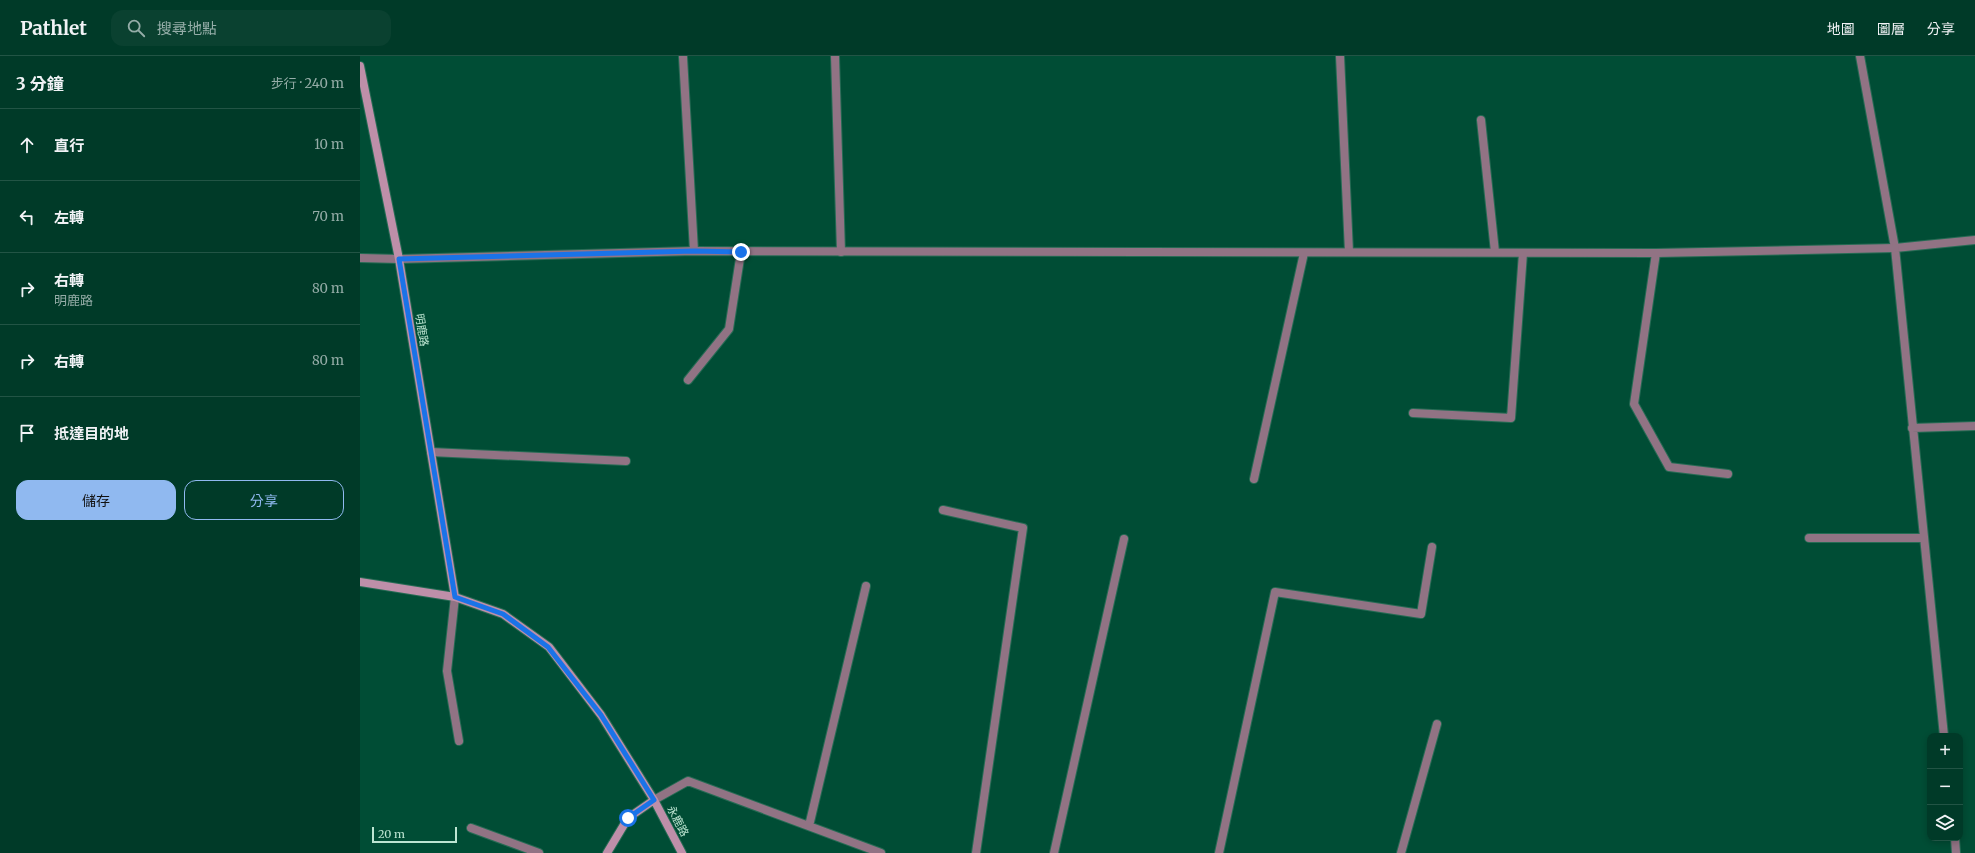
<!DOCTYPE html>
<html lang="zh-TW">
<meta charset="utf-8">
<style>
:root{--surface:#003a28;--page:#0a4130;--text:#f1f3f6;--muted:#95ada8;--line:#225445;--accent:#90b9f0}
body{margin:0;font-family:Merriweather,"Noto Sans TC",serif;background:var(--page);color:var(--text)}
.controls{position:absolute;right:12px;bottom:12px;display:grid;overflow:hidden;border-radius:8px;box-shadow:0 2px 6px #0003}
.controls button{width:36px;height:36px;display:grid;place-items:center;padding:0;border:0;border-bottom:1px solid var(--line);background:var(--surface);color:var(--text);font:20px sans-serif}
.scale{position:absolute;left:12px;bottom:10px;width:85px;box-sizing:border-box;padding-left:4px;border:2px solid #bde5d2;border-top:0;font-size:11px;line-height:14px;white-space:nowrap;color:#bde5d2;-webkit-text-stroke:3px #004d35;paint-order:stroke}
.stop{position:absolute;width:12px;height:12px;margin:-9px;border:3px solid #1a73e8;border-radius:50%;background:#fff}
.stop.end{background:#1a73e8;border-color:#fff;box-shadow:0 1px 4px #0008}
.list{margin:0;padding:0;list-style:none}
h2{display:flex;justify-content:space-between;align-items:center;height:52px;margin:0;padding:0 16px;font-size:17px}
h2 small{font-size:13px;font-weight:400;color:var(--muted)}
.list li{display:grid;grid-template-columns:26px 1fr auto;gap:12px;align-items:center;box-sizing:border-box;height:72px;padding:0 16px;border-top:1px solid var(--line)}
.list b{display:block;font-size:15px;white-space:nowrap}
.list p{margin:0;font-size:13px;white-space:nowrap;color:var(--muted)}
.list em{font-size:13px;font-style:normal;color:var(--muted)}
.actions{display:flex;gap:8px;padding:12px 16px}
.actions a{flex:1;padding:9px 0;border:1px solid var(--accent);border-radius:12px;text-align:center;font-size:14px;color:var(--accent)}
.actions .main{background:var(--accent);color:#111}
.icon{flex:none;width:22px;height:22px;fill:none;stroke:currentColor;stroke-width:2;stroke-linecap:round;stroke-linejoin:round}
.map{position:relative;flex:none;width:1615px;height:797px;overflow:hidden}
header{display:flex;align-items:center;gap:24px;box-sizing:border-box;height:56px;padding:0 20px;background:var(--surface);border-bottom:1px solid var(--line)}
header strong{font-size:19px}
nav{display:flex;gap:22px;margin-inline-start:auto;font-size:14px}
.search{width:280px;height:36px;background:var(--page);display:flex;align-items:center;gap:10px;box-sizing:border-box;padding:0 14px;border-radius:12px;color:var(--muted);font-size:15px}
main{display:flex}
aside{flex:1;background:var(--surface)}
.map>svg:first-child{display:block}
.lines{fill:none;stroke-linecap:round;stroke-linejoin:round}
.lane-casing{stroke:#266b54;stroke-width:10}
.street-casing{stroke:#266b54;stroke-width:10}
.secondary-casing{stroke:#266b54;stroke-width:10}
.lane{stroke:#917384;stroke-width:8}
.street{stroke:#917384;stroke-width:8}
.secondary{stroke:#be8fa9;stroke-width:8}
.route{stroke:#1a73e8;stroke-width:5}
.labels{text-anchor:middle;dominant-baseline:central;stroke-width:3.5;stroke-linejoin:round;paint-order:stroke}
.street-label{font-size:11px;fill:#bde5d2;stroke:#004d35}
</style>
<header>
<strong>Pathlet</strong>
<div class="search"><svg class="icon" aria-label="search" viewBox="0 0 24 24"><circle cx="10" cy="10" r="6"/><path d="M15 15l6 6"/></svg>搜尋地點</div>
<nav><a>地圖</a><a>圖層</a><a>分享</a></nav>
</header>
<main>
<aside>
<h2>3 分鐘<small>步行 · 240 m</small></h2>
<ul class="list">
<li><svg class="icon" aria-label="ahead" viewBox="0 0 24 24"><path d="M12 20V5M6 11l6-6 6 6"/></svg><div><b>直行</b></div><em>10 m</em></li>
<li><svg class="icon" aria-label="left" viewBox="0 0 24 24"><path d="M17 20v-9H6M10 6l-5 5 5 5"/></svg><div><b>左轉</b></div><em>70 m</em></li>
<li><svg class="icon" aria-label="right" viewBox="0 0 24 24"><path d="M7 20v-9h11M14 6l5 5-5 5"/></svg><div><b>右轉</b><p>明鹿路</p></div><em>80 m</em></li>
<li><svg class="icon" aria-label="right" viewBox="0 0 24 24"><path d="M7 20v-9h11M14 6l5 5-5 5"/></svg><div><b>右轉</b></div><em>80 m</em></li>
<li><svg class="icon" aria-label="arrive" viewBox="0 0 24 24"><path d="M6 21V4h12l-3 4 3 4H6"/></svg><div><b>抵達目的地</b></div></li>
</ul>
<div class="actions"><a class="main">儲存</a><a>分享</a></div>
</aside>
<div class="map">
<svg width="1615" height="797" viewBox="0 0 1615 797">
<rect width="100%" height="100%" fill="#004d35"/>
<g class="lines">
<defs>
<path id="lane" d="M 475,0 L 481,196
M 980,0 L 989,196
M 1500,0 L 1535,192 L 1584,680
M 323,1 L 334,195
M 1121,64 L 1135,196
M 1535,192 L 1615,184
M 1296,197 L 1274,348 L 1309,411 L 1368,418
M 328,324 L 369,273 L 381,196
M 1053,357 L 1151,362 L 1163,197
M 1552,372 L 1615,370
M 71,396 L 266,405
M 894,423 L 944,197
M 583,454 L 663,472 L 616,797
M 1449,482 L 1564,482
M 95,541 L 87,615 L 99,685
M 294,744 L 328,725 L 521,797
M 449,770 L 506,530
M 111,772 L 179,797
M 1595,782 L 1596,797
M 694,797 L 764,483
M 859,797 L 915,536 L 1061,558 L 1072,491
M 1041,797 L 1077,668"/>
<path id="street" d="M 0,202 L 39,203 L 334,195 L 1296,197 L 1535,192"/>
<path id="secondary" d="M 0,10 L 39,203 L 95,541
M 0,526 L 95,541 L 143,558 L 189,591 L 241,659 L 294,744 L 322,797
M 247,797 L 268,762 L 294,744"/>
</defs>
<use href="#lane" class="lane-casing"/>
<use href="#street" class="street-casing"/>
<use href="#secondary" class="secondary-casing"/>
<use href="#lane" class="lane"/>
<use href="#street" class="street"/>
<use href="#secondary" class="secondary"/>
</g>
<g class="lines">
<path class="route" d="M 268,762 L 294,744 L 241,659 L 188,591 L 143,558 L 95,541 L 39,203 L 334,195 L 381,196"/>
</g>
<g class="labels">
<g class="street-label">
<text transform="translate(62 274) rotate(81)">明鹿路</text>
<text transform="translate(318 765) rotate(62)">永鹿路</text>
</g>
</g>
</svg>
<div class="controls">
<button>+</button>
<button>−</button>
<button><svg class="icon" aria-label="layers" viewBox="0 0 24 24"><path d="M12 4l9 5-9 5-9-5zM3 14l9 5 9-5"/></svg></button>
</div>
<div class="scale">20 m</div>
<div class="stop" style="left:268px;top:762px"></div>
<div class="stop end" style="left:381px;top:196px"></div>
</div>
</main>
